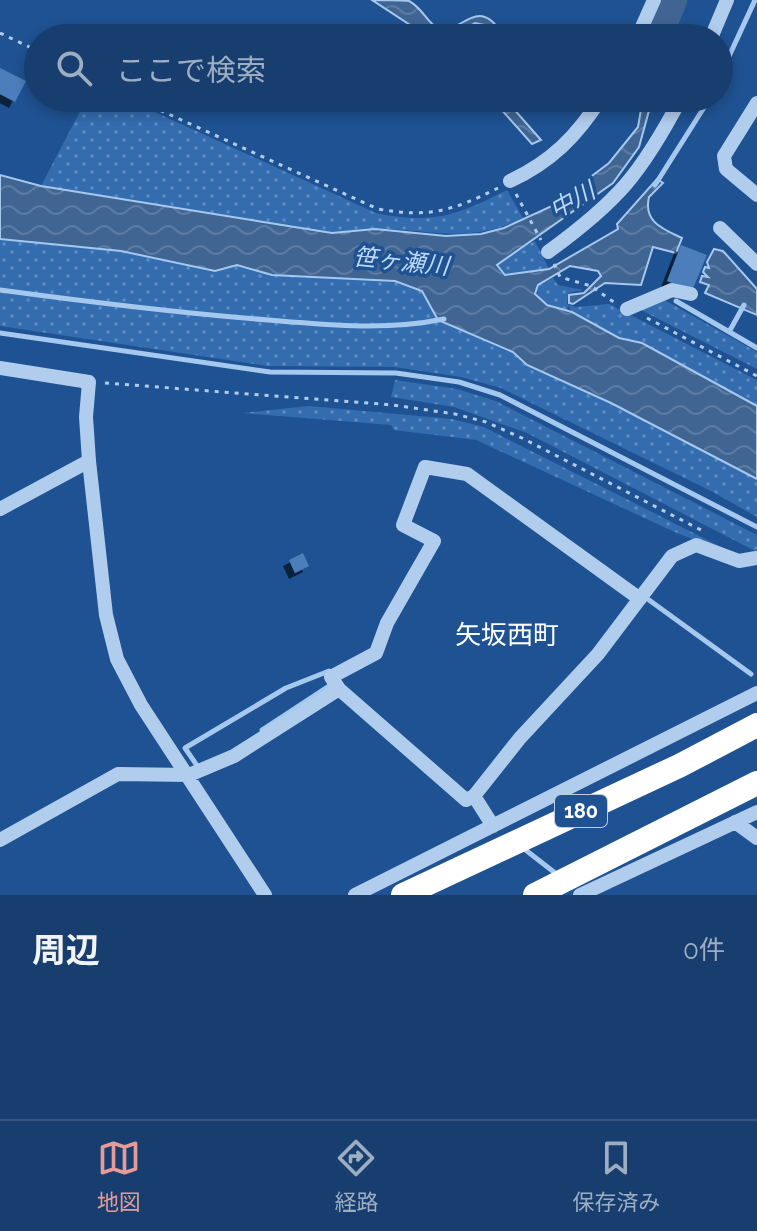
<!DOCTYPE html>
<html lang="ja">
<meta charset="utf-8">
<style>
:root{--surface:#173e6e;--page:#204573;--text:#f1f3f6;--muted:#9eaec2;--line:#365781;--accent:#e69b98}
body{margin:0;font-family:Raleway,"Noto Sans JP",sans-serif;background:var(--page);color:var(--text)}
.list{margin:0;padding:0;list-style:none}
h2{display:flex;justify-content:space-between;align-items:center;height:104px;margin:0;padding:0 32px;font-size:34px}
h2 small{font-size:26px;font-weight:400;color:var(--muted)}
.icon{flex:none;width:44px;height:44px;fill:none;stroke:currentColor;stroke-width:2;stroke-linecap:round;stroke-linejoin:round}
.map{position:relative;flex:none;width:757px;height:895px;overflow:hidden}
.search{position:absolute;background:var(--surface);box-shadow:0 4px 12px #0003;left:24px;right:24px;top:24px;height:88px;display:flex;align-items:center;gap:20px;box-sizing:border-box;padding:0 28px;border-radius:44px;color:var(--muted);font-size:30px}
.sheet{height:224px;background:var(--surface)}
nav{display:flex;justify-content:space-around;align-items:center;box-sizing:border-box;height:112px;border-top:2px solid var(--line);background:var(--surface);font-size:22px;color:var(--muted)}
nav a{display:grid;justify-items:center;gap:4px}
nav .on{color:var(--accent)}
.map>svg:first-child{display:block}
.grass{fill:url(#grass-dots)}
.water{fill:url(#water-waves);stroke:#a5c8ef;stroke-width:2}
.lines{fill:none;stroke-linecap:round;stroke-linejoin:round}
.stream{stroke:#a5c8ef;stroke-width:5}
.river{stroke:#416593;stroke-width:30}
.building{fill:#4c7eba;filter:url(#shadow)}
.path{stroke:#b1cded;stroke-width:3;stroke-dasharray:4 6;stroke-linecap:butt}
.minor{stroke:#b1cded;stroke-width:14}
.highway{stroke:#fff;stroke-width:24}
.labels{text-anchor:middle;dominant-baseline:central;stroke-width:7;stroke-linejoin:round;paint-order:stroke}
.shield{fill:#1f5292;stroke:#bccbde;stroke-width:2}
.shield-label{font-size:20px;font-weight:bold;fill:#fff}
.water-label{font-size:24px;font-style:italic;fill:#bdd7f4;stroke:#1f5292}
.quarter-label{font-size:26px;fill:#fff;stroke:#1f5292}
</style>
<div class="map">
<svg width="757" height="895" viewBox="0 0 757 895">
<defs>
<pattern id="grass-dots" width="8" height="8" patternUnits="userSpaceOnUse" patternTransform="scale(2)"><rect width="8" height="8" fill="#336caf"/><path d="M2 2h.1M6 6h.1" fill="none" stroke="#5c89bf" stroke-width="1.8" stroke-linecap="round"/></pattern>
<pattern id="water-waves" width="16" height="10" patternUnits="userSpaceOnUse" patternTransform="scale(2)"><rect width="16" height="10" fill="#416593"/><path d="M0 5q4-4 8 0t8 0" fill="none" stroke="#5e7ca3"/></pattern>
<filter id="shadow"><feDropShadow dx="-6" dy="6" stdDeviation="0" flood-color="#0009"/></filter>
</defs>
<rect width="100%" height="100%" fill="#1f5292"/>
<path class="grass" d="M 87,98 L 124,98 L 376,213 C 432,225 458,215 507,190 L 523,218 C 468,245 432,229 376,229 C 362,229 347,232 332,233 L 41,186 Z
M 0,239 L 121,251 L 215,271 L 237,265 L 272,275 L 395,281 L 422,291 L 438,320 L 513,352 L 527,365 L 611,403 L 757,479 L 757,517 L 711,491 L 501,388 L 461,377 L 395,367 L 268,366 L 0,326 Z
M 535,241 L 549,269 L 505,275 L 497,265 L 501,259 Z
M 553,278 L 558,285 L 583,290 L 568,293 L 567,304 L 575,307 L 609,304 L 757,380 L 757,406 L 642,343 L 619,338 L 572,312 L 568,305 L 567,311 L 537,300 L 538,285 Z
M 661,298 L 757,352 L 757,369 L 635,307 Z
M 395,380 L 457,389 L 496,401 L 757,535 L 757,552 L 527,433 L 454,407 L 391,397 Z
M 309,406 L 452,419 L 484,427 L 737,555 L 679,534 L 476,440 L 394,430 L 391,425 L 243,413 Z"/>
<path class="water" d="M 372,0 C 381,0 401,0 409,1 C 425,9 428,29 447,31 C 474,17 484,3 505,38 L 495,38 L 484,25 L 475,23 L 448,38 L 430,38 Z
M 491,98 L 504,98 L 541,140 L 532,144 Z
M 643,98 L 650,107 L 639,147 L 613,183 L 497,265 L 505,275 L 549,269 L 618,229 L 617,224 L 657,179 L 663,183 L 649,197 C 643,222 663,229 682,238 L 676,253 L 653,247 L 641,285 L 605,283 L 573,304 L 569,303 L 569,295 L 584,293 L 601,276 L 598,271 L 570,266 L 538,285 L 535,294 L 547,305 L 572,312 L 619,338 L 642,343 L 757,406 L 757,479 L 611,403 L 527,365 L 513,352 L 438,320 L 422,291 L 395,281 L 272,275 L 237,265 L 215,271 L 121,251 L 0,239 L 0,175 L 41,186 L 332,233 L 375,229 L 446,236 L 481,234 L 504,228 L 552,206 L 609,163 L 638,127 Z
M 714,249 L 723,251 L 757,289 L 757,315 L 705,293 L 709,285 L 700,282 L 702,276 L 708,277 L 703,272 L 705,267 L 709,268 L 707,262 Z"/>
<g class="lines">
<path class="stream" d="M 719,78 L 755,0
M 655,185 L 710,98
M 0,290 C 89,302 178,313 268,320 C 327,325 386,331 444,319
M 676,301 L 757,348
M 729,332 L 744,305
M 0,333 L 270,372 L 396,373 L 459,382 L 500,395 L 757,527
M 649,600 L 751,674
M 262,730 L 329,686
M 198,767 L 185,748 L 286,688 L 329,671
M 523,848 L 559,876"/>
<path class="river" d="M 657,38 L 672,0"/>
</g>
<path class="building" d="M 0,68 L 26,81 L 15,102 L 0,94 Z
M 681,245 L 707,255 L 692,291 L 667,281 Z
M 303,553 L 309,566 L 295,573 L 289,560 Z"/>
<g class="lines">
<path class="path" d="M 0,33 L 38,51
M 133,98 L 378,209 C 429,218 452,211 498,188
M 516,194 L 541,240
M 554,264 L 560,277 L 591,286 L 615,303
M 647,318 L 757,376
M 105,383 L 393,405 L 455,414 L 486,422 L 522,438 L 701,530"/>
<path class="minor" d="M 637,38 L 654,0
M 711,38 L 727,0
M 757,103 L 724,156 L 726,169 L 757,195
M 510,181 C 551,162 577,136 601,98
M 720,228 L 757,264
M 548,252 C 618,201 641,174 681,98
M 627,309 L 672,290 L 691,294
M 0,368 L 89,382 L 86,417 L 89,461 L 106,615 L 117,659 L 141,705 L 265,895
M 0,509 L 89,461
M 640,599 L 467,474 L 425,467 L 403,525 L 434,541 L 387,623 L 376,653 L 331,677 L 339,689 L 466,800 L 474,796 L 520,738 L 598,654 L 672,556 L 696,545 L 739,561 L 756,558
M 474,796 L 493,826
M 735,822 L 757,838
M 0,840 L 118,774 L 189,775 L 234,756 L 339,689
M 355,895 L 757,693
M 580,895 L 757,812"/>
<path class="highway" d="M 403,895 L 679,766 L 757,725
M 535,895 L 757,783"/>
</g>
<g class="labels">
<rect class="shield" x="555" y="795" width="52" height="32" rx="6"/>
<g class="shield-label">
<text x="581" y="811">180</text>
</g>
<g class="water-label">
<text transform="translate(572 200) rotate(-29)">中川</text>
<text transform="translate(401 261) rotate(6)">笹ヶ瀬川</text>
</g>
<g class="quarter-label">
<text x="507" y="635">矢坂西町</text>
</g>
</g>
</svg>
<div class="search"><svg class="icon" aria-label="search" viewBox="0 0 24 24"><circle cx="10" cy="10" r="6"/><path d="M15 15l6 6"/></svg>ここで検索</div>
</div>
<section class="sheet">
<h2>周辺<small>0件</small></h2>
<ul class="list">
</ul>
</section>
<nav>
<a class="on"><svg class="icon" aria-label="map" viewBox="0 0 24 24"><path d="M3 6l6-2 6 2 6-2v14l-6 2-6-2-6 2zM9 4v14M15 6v14"/></svg>地図</a>
<a><svg class="icon" aria-label="directions" viewBox="0 0 24 24"><path d="M12 3l9 9-9 9-9-9zM9 14v-3h6M13 9l2 2-2 2"/></svg>経路</a>
<a><svg class="icon" aria-label="saved" viewBox="0 0 24 24"><path d="M7 4h10v16l-5-4-5 4z"/></svg>保存済み</a>
</nav>
